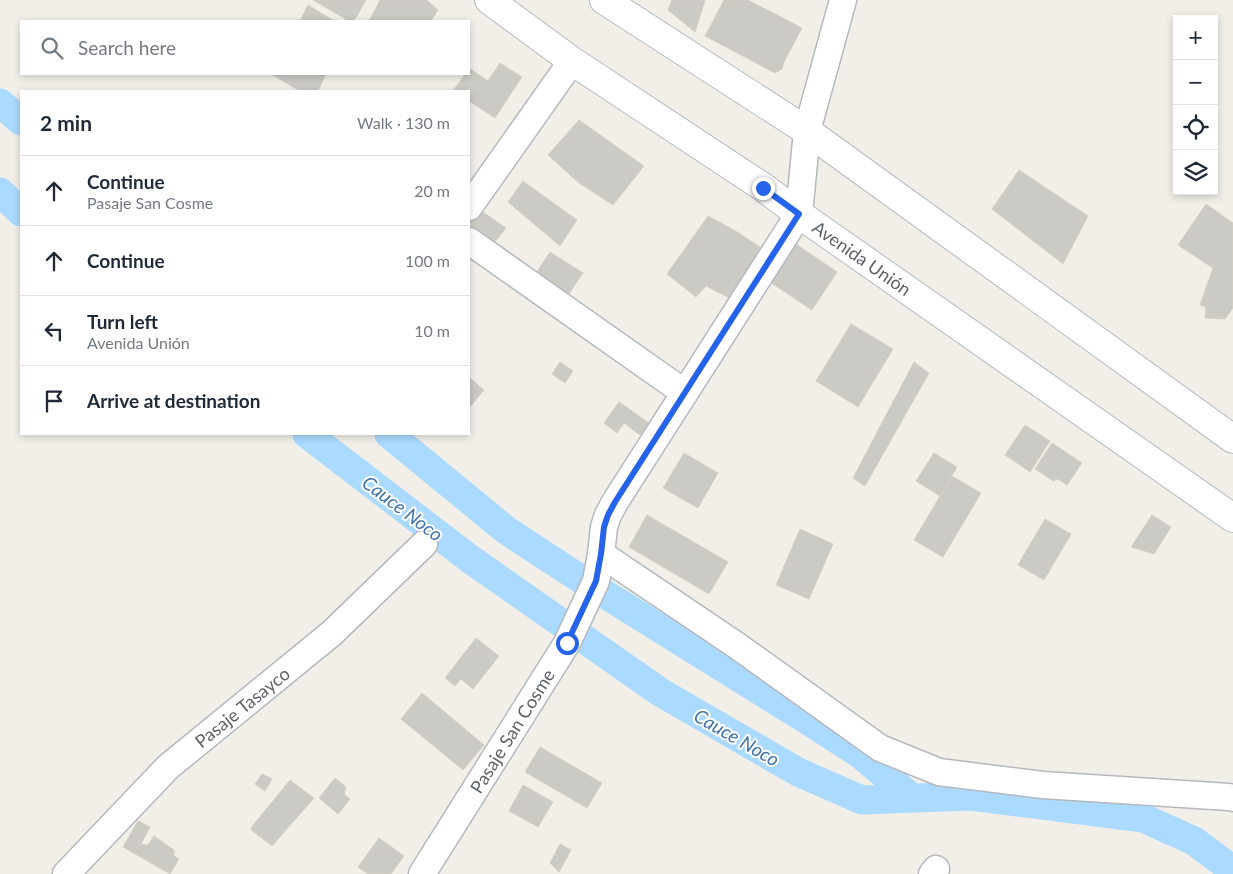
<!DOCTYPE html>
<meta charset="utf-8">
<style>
:root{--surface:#fff;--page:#f6f6f7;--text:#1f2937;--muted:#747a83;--line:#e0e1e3}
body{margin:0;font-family:Lato,sans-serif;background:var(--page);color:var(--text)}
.controls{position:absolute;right:15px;top:15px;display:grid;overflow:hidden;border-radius:0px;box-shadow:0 2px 8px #0003}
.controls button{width:45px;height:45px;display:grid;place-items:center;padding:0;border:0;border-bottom:1px solid var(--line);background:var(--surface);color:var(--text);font:25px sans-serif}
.stop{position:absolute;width:15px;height:15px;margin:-11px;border:4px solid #2563eb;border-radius:50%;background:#fff}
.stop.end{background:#2563eb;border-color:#fff;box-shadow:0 1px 5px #0008}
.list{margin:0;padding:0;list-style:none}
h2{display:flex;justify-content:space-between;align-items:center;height:65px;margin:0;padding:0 20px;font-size:21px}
h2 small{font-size:16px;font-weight:400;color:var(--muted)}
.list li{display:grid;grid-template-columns:32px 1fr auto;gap:15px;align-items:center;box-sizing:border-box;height:70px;padding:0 20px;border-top:1px solid var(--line)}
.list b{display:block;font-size:19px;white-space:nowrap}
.list p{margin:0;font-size:16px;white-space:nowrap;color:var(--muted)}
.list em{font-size:16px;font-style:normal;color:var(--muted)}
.icon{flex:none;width:28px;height:28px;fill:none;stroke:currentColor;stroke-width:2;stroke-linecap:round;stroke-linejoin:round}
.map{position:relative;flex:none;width:1233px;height:874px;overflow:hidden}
.search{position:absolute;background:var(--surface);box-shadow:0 2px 8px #0003;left:20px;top:20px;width:450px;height:55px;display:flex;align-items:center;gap:12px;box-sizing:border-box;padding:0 18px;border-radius:0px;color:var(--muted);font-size:19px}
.panel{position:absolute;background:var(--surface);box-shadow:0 2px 8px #0003;left:20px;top:90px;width:450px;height:345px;border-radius:0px}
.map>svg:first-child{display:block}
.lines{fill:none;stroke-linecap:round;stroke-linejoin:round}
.canal{stroke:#aadaff;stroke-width:29}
.building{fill:#cccac5;stroke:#d6d1c6}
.street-casing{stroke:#b5b8bc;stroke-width:29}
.secondary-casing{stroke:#b6babf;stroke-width:30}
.street{stroke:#fff;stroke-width:26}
.secondary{stroke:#fff;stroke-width:28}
.route{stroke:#2563eb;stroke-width:6}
.labels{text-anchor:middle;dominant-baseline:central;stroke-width:4;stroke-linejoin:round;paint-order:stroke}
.street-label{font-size:18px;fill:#5f6368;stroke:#fff}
.water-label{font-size:19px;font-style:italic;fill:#4174aa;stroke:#fff}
</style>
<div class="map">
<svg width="1233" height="874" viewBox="0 0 1233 874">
<rect width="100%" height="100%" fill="#f1efe8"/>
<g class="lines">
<path class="canal" d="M 0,103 L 21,121
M 0,192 L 21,212
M 307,434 L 470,559 L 660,692 L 798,772 L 862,800 L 971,796 L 1143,818 L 1194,841 L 1233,870
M 389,434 L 506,530 L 579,578 L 804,718 L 860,754 L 912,798"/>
</g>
<path class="building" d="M 313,0 L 366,0 L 354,21 L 349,21 Z
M 380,0 L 427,0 L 438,10 L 431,21 L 369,21 Z
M 672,0 L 705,0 L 695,32 L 668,10 Z
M 724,0 L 748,0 L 802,28 L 784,62 L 782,69 L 775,73 L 705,36 Z
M 308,5 L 334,21 L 300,21 Z
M 500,63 L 522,77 L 495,118 L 469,101 L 469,91 L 453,91 L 465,74 L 469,74 L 469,68 L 488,81 Z
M 271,74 L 326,74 L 318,91 L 300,91 Z
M 579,120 L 644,166 L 613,205 L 579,183 L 548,155 Z
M 1019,170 L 1088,216 L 1063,264 L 992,209 Z
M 523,181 L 577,220 L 560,246 L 508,202 Z
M 1206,204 L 1233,223 L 1233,308 L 1225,319 L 1205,318 L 1206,307 L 1200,305 L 1213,268 L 1178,245 Z
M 477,208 L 506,228 L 494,243 L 469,225 L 469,219 Z
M 708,216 L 734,230 L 760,247 L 735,301 L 706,286 L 696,297 L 667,274 Z
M 793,242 L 837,272 L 812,310 L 767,280 Z
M 550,252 L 583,273 L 562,304 L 535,275 Z
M 851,324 L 893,349 L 858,407 L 816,381 Z
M 560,362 L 573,371 L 565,383 L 552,374 Z
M 914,362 L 929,373 L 865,486 L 853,478 Z
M 470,378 L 484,390 L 469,408 L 469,380 Z
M 619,402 L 649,423 L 640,435 L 624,423 L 617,433 L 604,423 Z
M 1025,425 L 1050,441 L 1030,472 L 1005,455 Z
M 1052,443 L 1082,463 L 1067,485 L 1058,479 L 1053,481 L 1035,469 Z
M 684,453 L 718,473 L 698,508 L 663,488 Z
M 934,453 L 957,467 L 940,496 L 916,481 Z
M 952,476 L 981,493 L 943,557 L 914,540 Z
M 647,515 L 728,562 L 709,594 L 629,547 Z
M 1152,515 L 1171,527 L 1154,554 L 1131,547 Z
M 1045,519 L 1071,534 L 1044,580 L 1018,565 Z
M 800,529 L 833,544 L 809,599 L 776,585 Z
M 476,638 L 499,656 L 473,689 L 461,679 L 455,686 L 445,678 Z
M 422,693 L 484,745 L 463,770 L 401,719 Z
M 540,747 L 602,783 L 587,808 L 525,772 Z
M 262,774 L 272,779 L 265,791 L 255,784 Z
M 335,778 L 346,787 L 344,794 L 350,799 L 338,814 L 319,798 Z
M 290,780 L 314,798 L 272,846 L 250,829 Z
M 523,785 L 553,802 L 538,827 L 509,811 Z
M 138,821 L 150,827 L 141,844 L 148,845 L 154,836 L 174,850 L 174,856 L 179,859 L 170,874 L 123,847 Z
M 379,838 L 404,856 L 391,874 L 368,874 L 358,867 Z
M 560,844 L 571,850 L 559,872 L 550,863 Z"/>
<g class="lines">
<defs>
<path id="street" d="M 469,207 L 572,61
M 469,241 L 685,393
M 601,554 L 736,645 L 880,748 L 939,772 L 1043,785 L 1229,797 L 1233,798
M 66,874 L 168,767 L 332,633 L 424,544
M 422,874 L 567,643 L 596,581 L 601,554 L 604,527 L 608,515 L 615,502 L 799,214 L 807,131 L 843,0
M 932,874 L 936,869"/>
<path id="secondary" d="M 489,0 L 572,61 L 763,187 L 799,214 L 1233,518
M 604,0 L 807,131 L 1233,439"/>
</defs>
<use href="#street" class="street-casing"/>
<use href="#secondary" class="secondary-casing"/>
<use href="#street" class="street"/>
<use href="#secondary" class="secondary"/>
</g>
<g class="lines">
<path class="route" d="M 567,643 L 596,581 L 601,554 L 604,527 L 608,515 L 615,502 L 799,214 L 763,188"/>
</g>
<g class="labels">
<g class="street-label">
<text transform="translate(862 258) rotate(35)">Avenida Unión</text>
<text transform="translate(242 707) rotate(-39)">Pasaje Tasayco</text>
<text transform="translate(512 731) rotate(-58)">Pasaje San Cosme</text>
</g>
<g class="water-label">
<text transform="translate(403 508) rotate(37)">Cauce Noco</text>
<text transform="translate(737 737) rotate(30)">Cauce Noco</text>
</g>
</g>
</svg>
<div class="controls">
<button>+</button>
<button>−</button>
<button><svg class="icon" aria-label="locate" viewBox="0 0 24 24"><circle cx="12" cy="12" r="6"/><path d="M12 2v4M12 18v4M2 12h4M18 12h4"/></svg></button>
<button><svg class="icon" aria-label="layers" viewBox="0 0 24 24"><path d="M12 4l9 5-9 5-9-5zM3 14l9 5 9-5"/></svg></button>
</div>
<div class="stop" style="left:567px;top:643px"></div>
<div class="stop end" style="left:763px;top:188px"></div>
<div class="search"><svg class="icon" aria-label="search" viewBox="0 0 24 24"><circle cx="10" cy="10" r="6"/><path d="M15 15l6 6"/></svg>Search here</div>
<section class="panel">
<h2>2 min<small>Walk · 130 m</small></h2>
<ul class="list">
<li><svg class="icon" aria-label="ahead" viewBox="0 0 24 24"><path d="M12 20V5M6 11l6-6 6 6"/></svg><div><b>Continue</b><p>Pasaje San Cosme</p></div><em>20 m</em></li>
<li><svg class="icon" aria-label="ahead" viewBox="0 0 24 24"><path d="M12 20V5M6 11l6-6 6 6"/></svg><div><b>Continue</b></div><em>100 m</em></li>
<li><svg class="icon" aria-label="left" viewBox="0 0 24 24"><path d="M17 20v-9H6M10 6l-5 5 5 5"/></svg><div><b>Turn left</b><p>Avenida Unión</p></div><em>10 m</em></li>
<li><svg class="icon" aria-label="arrive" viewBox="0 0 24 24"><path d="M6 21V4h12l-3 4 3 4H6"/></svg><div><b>Arrive at destination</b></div></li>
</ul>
</section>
</div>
